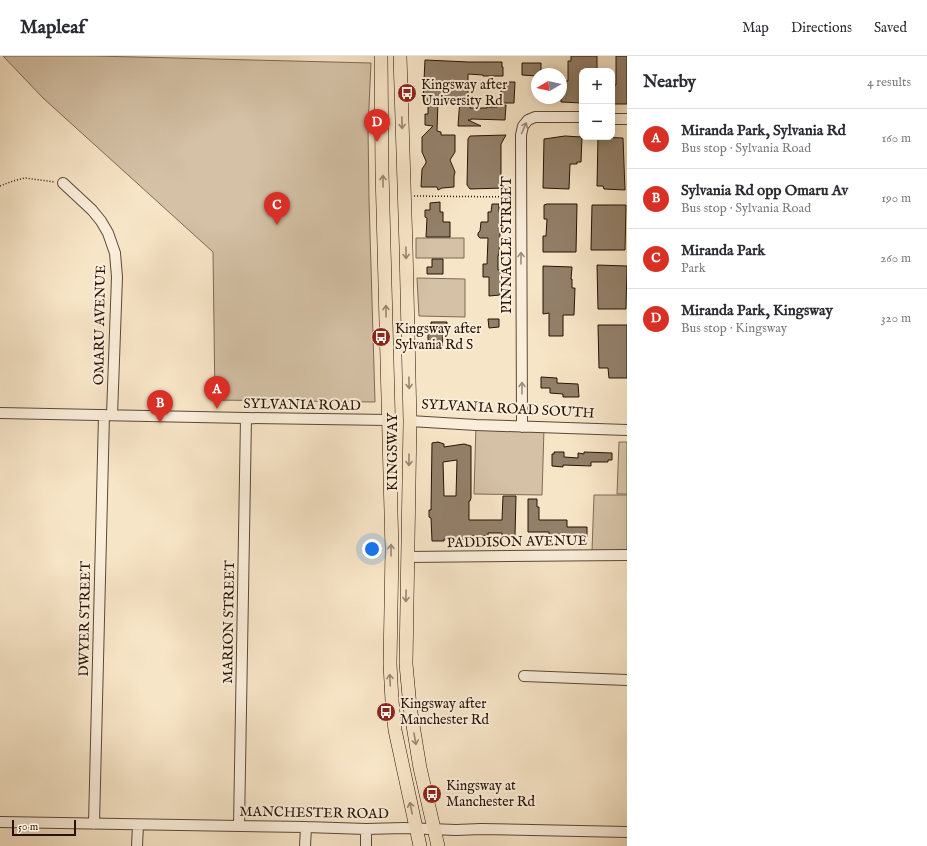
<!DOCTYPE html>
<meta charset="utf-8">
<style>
:root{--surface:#fff;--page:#f2f2f3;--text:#2b2b33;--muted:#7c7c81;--line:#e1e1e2;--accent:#d93025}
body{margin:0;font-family:"IM FELL English",serif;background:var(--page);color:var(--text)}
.controls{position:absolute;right:12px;top:12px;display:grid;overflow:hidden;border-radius:8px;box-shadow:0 2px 10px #0003}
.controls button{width:36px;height:36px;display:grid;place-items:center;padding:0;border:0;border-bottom:1px solid var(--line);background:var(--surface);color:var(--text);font:20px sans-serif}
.compass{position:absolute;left:531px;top:12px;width:36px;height:36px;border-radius:50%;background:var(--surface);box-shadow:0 2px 10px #0003;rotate:261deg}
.scale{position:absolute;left:12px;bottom:10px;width:64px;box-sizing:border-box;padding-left:4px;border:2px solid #271305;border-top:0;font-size:11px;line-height:14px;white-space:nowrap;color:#271305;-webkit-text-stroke:3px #faeedb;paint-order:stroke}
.you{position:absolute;left:372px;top:493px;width:14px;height:14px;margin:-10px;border:3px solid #fff;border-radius:50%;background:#1a73e8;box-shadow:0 0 0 6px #1a73e833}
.badge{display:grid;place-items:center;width:26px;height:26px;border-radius:50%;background:var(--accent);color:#fff;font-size:13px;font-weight:700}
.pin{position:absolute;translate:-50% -33px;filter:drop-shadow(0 1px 2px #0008)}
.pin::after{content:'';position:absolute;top:21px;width:14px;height:12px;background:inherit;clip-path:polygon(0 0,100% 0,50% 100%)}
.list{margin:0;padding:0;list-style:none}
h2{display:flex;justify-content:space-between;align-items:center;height:52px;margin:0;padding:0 16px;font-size:17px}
h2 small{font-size:13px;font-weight:400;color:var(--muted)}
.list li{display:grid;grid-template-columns:26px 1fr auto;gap:12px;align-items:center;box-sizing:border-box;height:60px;padding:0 16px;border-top:1px solid var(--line)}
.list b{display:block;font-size:15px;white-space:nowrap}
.list p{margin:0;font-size:13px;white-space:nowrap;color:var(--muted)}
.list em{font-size:13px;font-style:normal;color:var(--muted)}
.map{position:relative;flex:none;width:627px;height:790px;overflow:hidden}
header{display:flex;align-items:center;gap:24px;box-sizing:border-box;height:56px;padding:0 20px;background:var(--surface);border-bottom:1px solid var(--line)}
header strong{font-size:19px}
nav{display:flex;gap:22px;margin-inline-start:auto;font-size:14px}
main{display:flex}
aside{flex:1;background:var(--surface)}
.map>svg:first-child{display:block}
.green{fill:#d4c1a6;stroke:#7e6a56}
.building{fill:#93806a;stroke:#271305;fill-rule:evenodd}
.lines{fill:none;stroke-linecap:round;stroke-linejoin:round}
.minor-casing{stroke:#5b4836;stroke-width:12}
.major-casing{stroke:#271305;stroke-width:14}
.path{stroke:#271305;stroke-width:1.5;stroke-dasharray:1 2;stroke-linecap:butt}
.minor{stroke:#faeedb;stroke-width:10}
.major{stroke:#f7e5c7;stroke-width:13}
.oneway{stroke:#998670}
.oneway2{stroke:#9b8b7b}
.labels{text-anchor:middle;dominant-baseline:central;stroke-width:4;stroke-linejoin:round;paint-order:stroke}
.poi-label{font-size:14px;fill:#271305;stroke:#faeedb;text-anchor:start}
.street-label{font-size:14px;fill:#271305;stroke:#faeedb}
</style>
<header>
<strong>Mapleaf</strong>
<nav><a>Map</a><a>Directions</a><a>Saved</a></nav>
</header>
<main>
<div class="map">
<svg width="627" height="790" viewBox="0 0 627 790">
<rect width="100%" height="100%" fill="#f7e5c7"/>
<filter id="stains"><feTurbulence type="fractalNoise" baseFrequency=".005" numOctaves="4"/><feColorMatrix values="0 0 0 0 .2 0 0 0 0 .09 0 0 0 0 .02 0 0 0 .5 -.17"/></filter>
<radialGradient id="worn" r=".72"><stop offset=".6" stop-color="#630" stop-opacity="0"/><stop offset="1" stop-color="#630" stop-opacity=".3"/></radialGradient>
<path class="green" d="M 3,0 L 95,0 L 371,7 L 368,72 L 369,143 L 375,346 L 215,344 L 213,196 L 43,42 Z
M 416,182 L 464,182 L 464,202 L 416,202 Z
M 417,222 L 465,223 L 465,261 L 419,260 Z
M 476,369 L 544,372 L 542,439 L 474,438 Z
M 619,386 L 627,386 L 627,438 L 617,438 Z
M 594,439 L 627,439 L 627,496 L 592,495 Z"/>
<path class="building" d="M 571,0 L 597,0 L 597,15 L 582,15 L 582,47 L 561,46 L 561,25 L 568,25 L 568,5 L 571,5 Z
M 616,0 L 627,0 L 627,48 L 613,48 L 613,29 L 616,29 Z
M 425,4 L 469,6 L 502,6 L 502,11 L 503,11 L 503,20 L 483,20 L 483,19 L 468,18 L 468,48 L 470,48 L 470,52 L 487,52 L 487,51 L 497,51 L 497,49 L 506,49 L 505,64 L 471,63 L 471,64 L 468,64 L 481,70 L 458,70 L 460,43 L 442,44 L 438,44 L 437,75 L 441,76 L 441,79 L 455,79 L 455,96 L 450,104 L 455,116 L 454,120 L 454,131 L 442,132 L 438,134 L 437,131 L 421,131 L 422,113 L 426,107 L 426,105 L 422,96 L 422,81 L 433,70 L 425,69 L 425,58 L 428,58 L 428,44 L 423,44 Z
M 522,7 L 541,7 L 541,18 L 537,18 L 537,20 L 522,19 Z
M 501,26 L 515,26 L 514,47 L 501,47 Z
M 506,79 L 501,88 L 501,124 L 504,132 L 470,133 L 467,129 L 468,83 L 470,80 Z
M 565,80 L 582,81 L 581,106 L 577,106 L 577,108 L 570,108 L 569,133 L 543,132 L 544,83 Z
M 598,81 L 623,82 L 625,134 L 604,133 L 603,130 L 597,130 Z
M 440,146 L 440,156 L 443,156 L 443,166 L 450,166 L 450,181 L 426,181 L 427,162 L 425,161 L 425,154 L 430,154 L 430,147 Z
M 492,148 L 499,148 L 499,156 L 501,156 L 499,199 L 498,199 L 498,214 L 503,214 L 503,233 L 500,233 L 500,239 L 489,240 L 489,221 L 483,221 L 483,208 L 487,208 L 488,182 L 480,182 L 478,180 L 478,177 L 480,175 L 481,166 L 488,166 L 488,156 L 491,156 Z
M 547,148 L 577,148 L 576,196 L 543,196 L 543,180 L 546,180 L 547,163 L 544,163 L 544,149 Z
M 592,149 L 626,149 L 625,194 L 591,194 Z
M 432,203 L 443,203 L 443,218 L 427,218 L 427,211 L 432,211 Z
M 597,209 L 627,210 L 626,253 L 598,253 Z
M 543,210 L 572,211 L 571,223 L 572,223 L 572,232 L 575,232 L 574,259 L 563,259 L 563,280 L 549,280 L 549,257 L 543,258 Z
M 488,263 L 499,263 L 499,271 L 489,272 Z
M 431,266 L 447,266 L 446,279 L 443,279 L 442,294 L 431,294 L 431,288 L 428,288 L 428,273 L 431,273 Z
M 598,269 L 627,269 L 627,322 L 609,322 L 608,312 L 599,312 Z
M 541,321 L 557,322 L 557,327 L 578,328 L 579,341 L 563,341 L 563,338 L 550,337 L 550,332 L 541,332 Z
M 438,386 L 444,388 L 444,391 L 464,388 L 471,390 L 471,442 L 470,445 L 469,445 L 469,464 L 502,464 L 503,440 L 516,440 L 515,480 L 502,480 L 502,477 L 488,477 L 488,480 L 472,480 L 472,483 L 444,483 L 444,485 L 432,485 L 431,462 L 429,461 L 429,454 L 431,454 L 432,387 ZM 457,404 L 456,440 L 444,440 L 443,406 Z
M 554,396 L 564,396 L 564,401 L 578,402 L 578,397 L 584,398 L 584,396 L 612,397 L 612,404 L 608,404 L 608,406 L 591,406 L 591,410 L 563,409 L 563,411 L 552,410 L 552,398 L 554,398 Z
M 528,443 L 537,443 L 537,451 L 539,451 L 539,464 L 567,464 L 567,471 L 587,471 L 587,481 L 560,481 L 560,482 L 553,482 L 553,479 L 549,479 L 549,476 L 528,476 Z"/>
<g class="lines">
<defs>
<path id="minor" d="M 612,63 L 627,63
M 63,127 L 92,154 L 101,165 L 108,177 L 115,197 L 117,221 L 112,359
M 0,357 L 246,362 L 388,364
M 410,365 L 476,369 L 627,374
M 522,371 L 521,79 L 523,70 L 528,64 L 535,61 L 582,61
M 407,501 L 627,499
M 524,620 L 627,624
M 0,766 L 306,771 L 366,773 L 404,772 L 456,774 L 481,773 L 627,776
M 94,768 L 104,359
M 239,770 L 246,362
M 137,790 L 138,769
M 305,790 L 306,771
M 366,790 L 366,773"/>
<path id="major" d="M 381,0 L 382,115 L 392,494 L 390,608 L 392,645 L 395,674 L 420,790
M 400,0 L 406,191 L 410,365 L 406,608 L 410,651 L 420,712 L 438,790"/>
</defs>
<use href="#minor" class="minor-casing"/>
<use href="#major" class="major-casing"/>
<path class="path" d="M 0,130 L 13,125 L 25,122 L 55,126
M 414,140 L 512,141"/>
<use href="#minor" class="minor"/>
<use href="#major" class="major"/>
</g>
<defs><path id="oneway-shaft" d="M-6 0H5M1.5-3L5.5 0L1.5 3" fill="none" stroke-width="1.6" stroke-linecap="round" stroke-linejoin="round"/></defs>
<g class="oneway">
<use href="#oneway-shaft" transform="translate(402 67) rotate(88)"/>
<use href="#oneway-shaft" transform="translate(383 125) rotate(-91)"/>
<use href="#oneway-shaft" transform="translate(406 197) rotate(89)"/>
<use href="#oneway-shaft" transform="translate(386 255) rotate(-91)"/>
<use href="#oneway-shaft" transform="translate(409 327) rotate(89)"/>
<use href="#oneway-shaft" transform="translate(409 404) rotate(90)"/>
<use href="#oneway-shaft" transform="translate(391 494) rotate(-90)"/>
<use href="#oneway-shaft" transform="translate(406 540) rotate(91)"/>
<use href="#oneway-shaft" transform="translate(390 624) rotate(-93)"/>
<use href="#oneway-shaft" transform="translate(415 683) rotate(80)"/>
<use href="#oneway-shaft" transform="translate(411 752) rotate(-102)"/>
</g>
<g class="oneway2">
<use href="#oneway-shaft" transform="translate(524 72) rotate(-66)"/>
<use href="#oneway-shaft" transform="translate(521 202) rotate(-90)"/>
<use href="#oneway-shaft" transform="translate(522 332) rotate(-90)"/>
</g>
<defs>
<symbol id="bus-disc" viewBox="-11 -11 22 22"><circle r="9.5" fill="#8f2418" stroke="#faeedb"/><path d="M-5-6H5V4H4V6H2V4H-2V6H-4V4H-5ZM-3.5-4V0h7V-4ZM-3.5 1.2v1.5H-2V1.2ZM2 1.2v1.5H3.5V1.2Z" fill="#fff"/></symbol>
</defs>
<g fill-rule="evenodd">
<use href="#bus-disc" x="396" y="26" width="22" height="22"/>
<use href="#bus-disc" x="370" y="270" width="22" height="22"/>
<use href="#bus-disc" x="375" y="645" width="22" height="22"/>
<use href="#bus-disc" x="421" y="727" width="22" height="22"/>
</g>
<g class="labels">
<g class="poi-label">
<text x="421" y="29">Kingsway after<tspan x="421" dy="16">University Rd</tspan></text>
<text x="395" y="273">Kingsway after<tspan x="395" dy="16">Sylvania Rd S</tspan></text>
<text x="400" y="648">Kingsway after<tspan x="400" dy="16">Manchester Rd</tspan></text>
<text x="446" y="730">Kingsway at<tspan x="446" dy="16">Manchester Rd</tspan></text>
</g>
<g class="street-label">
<text transform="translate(507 189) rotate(-90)">PINNACLE STREET</text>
<text transform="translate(100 269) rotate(-89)">OMARU AVENUE</text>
<text transform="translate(302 349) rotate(1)">SYLVANIA ROAD</text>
<text transform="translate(508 353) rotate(3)">SYLVANIA ROAD SOUTH</text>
<text transform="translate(393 396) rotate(-90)">KINGSWAY</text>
<text transform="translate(517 486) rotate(-1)">PADDISON AVENUE</text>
<text transform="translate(85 563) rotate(-89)">DWYER STREET</text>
<text transform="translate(229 566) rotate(-89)">MARION STREET</text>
<text transform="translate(314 757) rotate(1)">MANCHESTER ROAD</text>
</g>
</g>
<rect width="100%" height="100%" filter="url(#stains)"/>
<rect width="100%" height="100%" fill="url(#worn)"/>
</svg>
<div class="controls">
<button>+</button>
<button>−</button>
</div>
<svg class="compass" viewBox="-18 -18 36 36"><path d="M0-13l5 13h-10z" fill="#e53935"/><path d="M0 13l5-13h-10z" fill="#7c7c81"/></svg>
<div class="scale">50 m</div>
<div class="you"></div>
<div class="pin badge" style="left:217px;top:353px">A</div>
<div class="pin badge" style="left:160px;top:367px">B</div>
<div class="pin badge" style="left:277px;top:169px">C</div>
<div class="pin badge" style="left:377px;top:86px">D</div>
</div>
<aside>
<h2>Nearby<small>4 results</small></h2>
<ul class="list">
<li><span class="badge">A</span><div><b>Miranda Park, Sylvania Rd</b><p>Bus stop · Sylvania Road</p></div><em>160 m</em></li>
<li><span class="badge">B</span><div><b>Sylvania Rd opp Omaru Av</b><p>Bus stop · Sylvania Road</p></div><em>190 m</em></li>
<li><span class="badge">C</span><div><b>Miranda Park</b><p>Park</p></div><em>260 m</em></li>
<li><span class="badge">D</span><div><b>Miranda Park, Kingsway</b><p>Bus stop · Kingsway</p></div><em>320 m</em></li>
</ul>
</aside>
</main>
